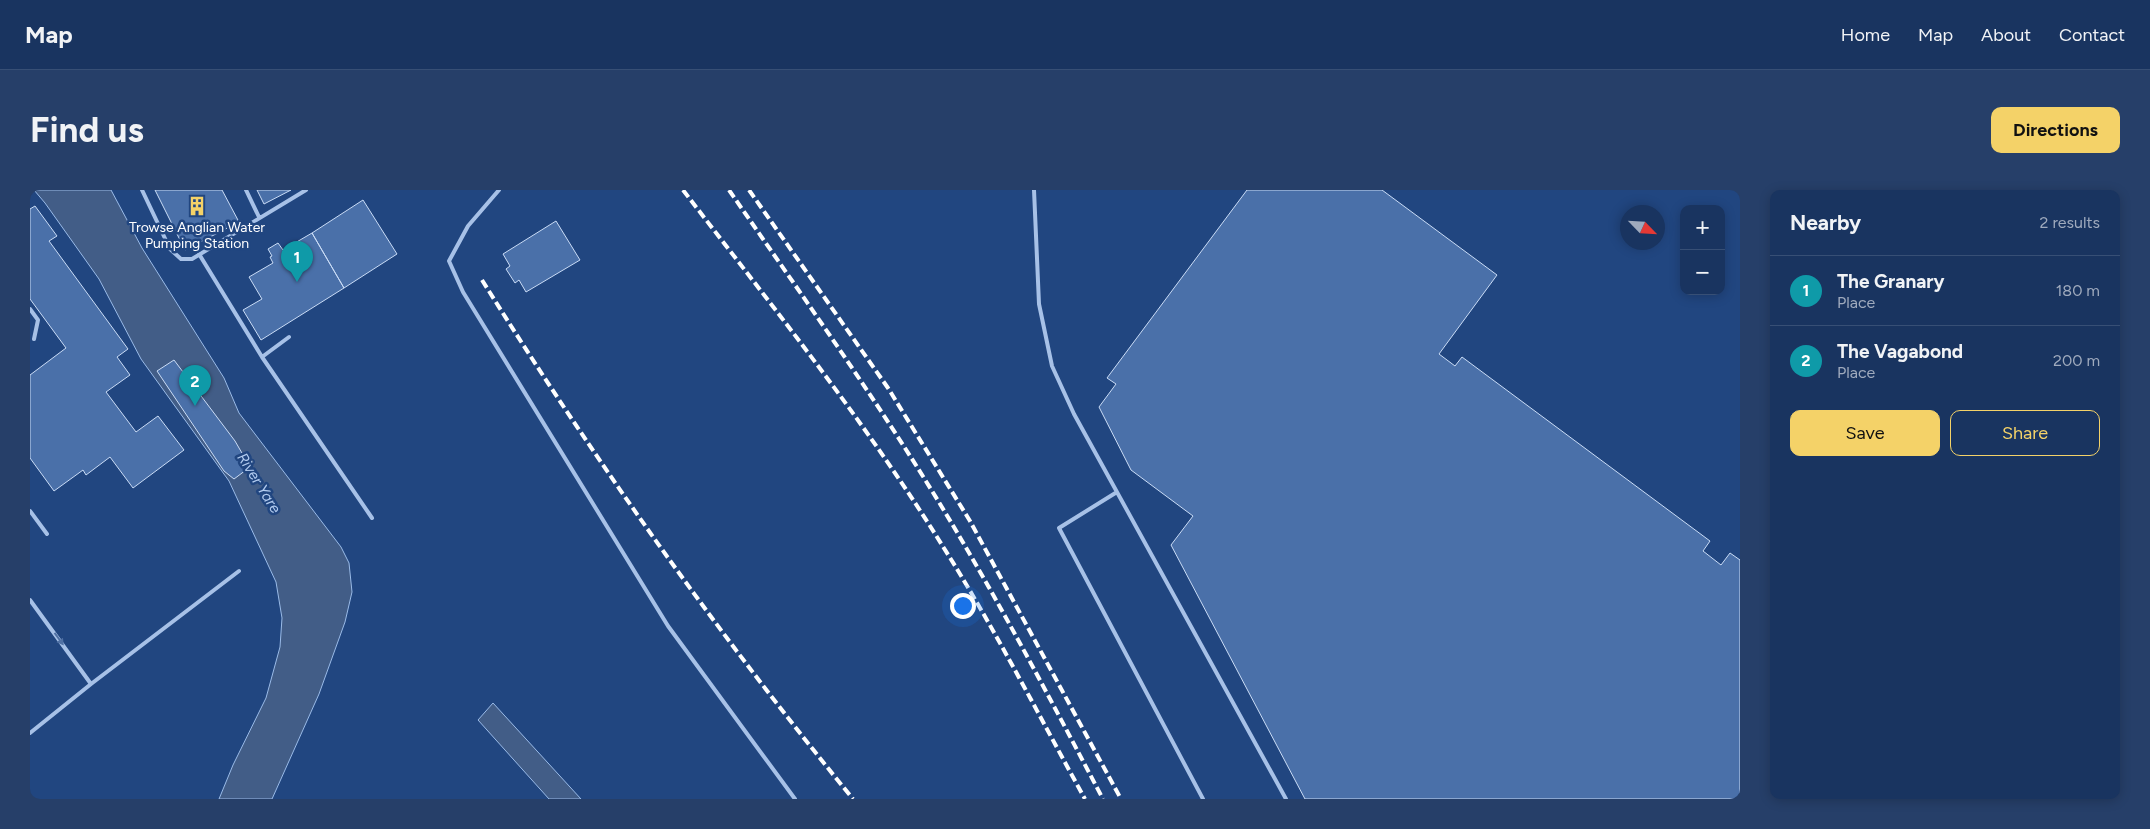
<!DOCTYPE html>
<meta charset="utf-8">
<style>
:root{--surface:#193460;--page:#263f69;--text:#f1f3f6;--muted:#9faabd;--line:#374f75;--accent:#f4d268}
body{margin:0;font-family:Figtree,sans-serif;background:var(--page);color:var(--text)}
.controls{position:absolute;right:15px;top:15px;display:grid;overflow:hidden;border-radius:10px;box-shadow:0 2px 12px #0003}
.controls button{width:45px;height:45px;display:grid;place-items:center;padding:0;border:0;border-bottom:1px solid var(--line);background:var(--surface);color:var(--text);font:25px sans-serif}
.compass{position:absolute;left:1590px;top:15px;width:45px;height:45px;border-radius:50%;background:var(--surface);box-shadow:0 2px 12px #0003;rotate:115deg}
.you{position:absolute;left:932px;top:415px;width:18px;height:18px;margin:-12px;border:4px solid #fff;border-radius:50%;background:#1a73e8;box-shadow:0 0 0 8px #1a73e833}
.badge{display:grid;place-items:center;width:32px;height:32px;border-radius:50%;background:var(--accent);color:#fff;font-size:16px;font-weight:700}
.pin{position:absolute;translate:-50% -41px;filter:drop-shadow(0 1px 2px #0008)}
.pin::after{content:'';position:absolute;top:26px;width:18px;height:15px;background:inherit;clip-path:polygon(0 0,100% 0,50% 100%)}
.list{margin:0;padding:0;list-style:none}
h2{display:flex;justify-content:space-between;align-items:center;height:65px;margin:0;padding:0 20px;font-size:21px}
h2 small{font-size:16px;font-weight:400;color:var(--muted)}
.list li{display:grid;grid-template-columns:32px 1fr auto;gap:15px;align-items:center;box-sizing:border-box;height:70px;padding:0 20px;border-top:1px solid var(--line)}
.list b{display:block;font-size:19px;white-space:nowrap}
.list p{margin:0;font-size:16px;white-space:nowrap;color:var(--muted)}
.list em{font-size:16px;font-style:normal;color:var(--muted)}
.actions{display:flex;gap:10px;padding:15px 20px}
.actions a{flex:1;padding:11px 0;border:1px solid var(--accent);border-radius:10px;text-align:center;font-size:18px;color:var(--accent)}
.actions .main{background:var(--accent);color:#111}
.map{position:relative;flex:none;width:1710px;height:609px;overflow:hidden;border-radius:10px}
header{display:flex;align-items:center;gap:30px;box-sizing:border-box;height:70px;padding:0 25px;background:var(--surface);border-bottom:1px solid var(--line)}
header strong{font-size:24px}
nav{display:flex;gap:28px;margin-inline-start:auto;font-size:18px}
.intro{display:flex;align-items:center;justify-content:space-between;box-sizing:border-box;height:120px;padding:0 30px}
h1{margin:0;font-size:35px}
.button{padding:12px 22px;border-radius:10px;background:var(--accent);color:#111;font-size:18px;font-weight:700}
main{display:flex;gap:30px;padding:0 30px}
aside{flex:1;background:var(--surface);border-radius:10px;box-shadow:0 2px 12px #0003}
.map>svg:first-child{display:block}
.water{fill:#425d87;stroke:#9abbe8}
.building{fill:#4a70a9;stroke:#cadcf6}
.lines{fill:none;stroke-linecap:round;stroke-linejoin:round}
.service{stroke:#a7c1e7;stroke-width:4}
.rail{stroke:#fff;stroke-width:4;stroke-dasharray:9 4;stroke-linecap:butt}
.oneway{fill:#5071a4}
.labels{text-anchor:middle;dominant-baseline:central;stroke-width:5;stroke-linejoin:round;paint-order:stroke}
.poi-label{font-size:14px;fill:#fff;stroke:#214680}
.water-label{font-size:15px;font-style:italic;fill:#b2cbef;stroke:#214680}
</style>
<header>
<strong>Map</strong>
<nav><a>Home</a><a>Map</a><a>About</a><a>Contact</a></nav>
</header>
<div class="intro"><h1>Find us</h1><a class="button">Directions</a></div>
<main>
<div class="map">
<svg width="1710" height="609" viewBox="0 0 1710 609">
<rect width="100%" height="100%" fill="#214680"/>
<path class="water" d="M 4,0 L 81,0 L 112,58 L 194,188 L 209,223 L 311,357 L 319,373 L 322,402 L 315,432 L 289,504 L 242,609 L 189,609 L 203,575 L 236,508 L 250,457 L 252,428 L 246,392 L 199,291 L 111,169 L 69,89 L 15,13 Z
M 463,513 L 551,609 L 519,609 L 448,530 Z"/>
<path class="building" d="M 125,0 L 192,0 L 209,32 L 155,60 Z
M 227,0 L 261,0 L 234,14 Z
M 1217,0 L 1352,0 L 1467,85 L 1409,164 L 1425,176 L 1432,167 L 1680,351 L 1673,361 L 1691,375 L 1700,363 L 1710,370 L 1710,609 L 1275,609 L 1141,355 L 1163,326 L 1101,280 L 1069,217 L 1086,194 L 1077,188 Z
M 333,10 L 367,64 L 314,98 L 282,43 Z
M 5,16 L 27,46 L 19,51 L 98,159 L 87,167 L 100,185 L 76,202 L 106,242 L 128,226 L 154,260 L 103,298 L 80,267 L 56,285 L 53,280 L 24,301 L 0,268 L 0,185 L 36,158 L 0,109 L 0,19 Z
M 526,31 L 550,70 L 496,102 L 489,90 L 485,93 L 476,79 L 480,76 L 473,64 Z
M 282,43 L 314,98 L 231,150 L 213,120 L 232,109 L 219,87 L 243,73 L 240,67 L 242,66 L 238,59 L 248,53 L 253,60 Z
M 144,170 L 205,251 L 220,277 L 204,289 L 194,281 L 127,181 Z"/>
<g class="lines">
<path class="service" d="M 112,0 L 140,59 L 151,69 L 162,69 L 276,0
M 216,0 L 229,27
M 469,0 L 438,36 L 419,71 L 433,102 L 638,436 L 765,609
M 1004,0 L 1009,114 L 1022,176 L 1044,224 L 1256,609
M 169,64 L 232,167 L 259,147
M 0,119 L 8,130 L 4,149
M 232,167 L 342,328
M 1087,302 L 1029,338 L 1173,609
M 0,321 L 17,344
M 0,410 L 61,494 L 0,543
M 61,494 L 209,381"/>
<path class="rail" d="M 653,0 C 742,116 835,231 912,355 C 964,437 1008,524 1055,609
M 699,0 C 777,113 858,225 928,344 C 979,430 1026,520 1073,609
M 719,0 L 858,198 L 940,331 L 1091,609
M 452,90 C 565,271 688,444 823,609"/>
</g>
<defs><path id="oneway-solid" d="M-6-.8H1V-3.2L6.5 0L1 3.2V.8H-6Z" transform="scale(1.25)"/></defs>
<use class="oneway" href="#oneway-solid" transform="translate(29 449) rotate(54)"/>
<defs>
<symbol id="building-bare" viewBox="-9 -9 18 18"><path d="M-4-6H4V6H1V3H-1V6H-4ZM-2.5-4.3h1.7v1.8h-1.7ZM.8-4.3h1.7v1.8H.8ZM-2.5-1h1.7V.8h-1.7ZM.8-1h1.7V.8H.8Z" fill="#f4d268" stroke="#214680" stroke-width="2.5" paint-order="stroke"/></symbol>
</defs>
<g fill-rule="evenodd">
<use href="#building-bare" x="153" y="2" width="28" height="28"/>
</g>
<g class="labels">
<g class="poi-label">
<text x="167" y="37">Trowse Anglian Water<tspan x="167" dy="16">Pumping Station</tspan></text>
</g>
<g class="water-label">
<text transform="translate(229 293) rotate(58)">River Yare</text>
</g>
</g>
</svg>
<div class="controls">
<button>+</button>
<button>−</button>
</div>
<svg class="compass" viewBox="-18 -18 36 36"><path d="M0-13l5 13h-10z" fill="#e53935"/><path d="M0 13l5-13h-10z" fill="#9faabd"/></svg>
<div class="you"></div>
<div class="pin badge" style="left:267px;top:92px;background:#0f9aa8">1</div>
<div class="pin badge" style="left:165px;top:216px;background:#0f9aa8">2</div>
</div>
<aside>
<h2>Nearby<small>2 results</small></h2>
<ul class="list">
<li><span class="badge" style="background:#0f9aa8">1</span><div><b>The Granary</b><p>Place</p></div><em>180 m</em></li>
<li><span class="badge" style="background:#0f9aa8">2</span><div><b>The Vagabond</b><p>Place</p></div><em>200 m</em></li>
</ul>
<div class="actions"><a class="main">Save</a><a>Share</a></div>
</aside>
</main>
